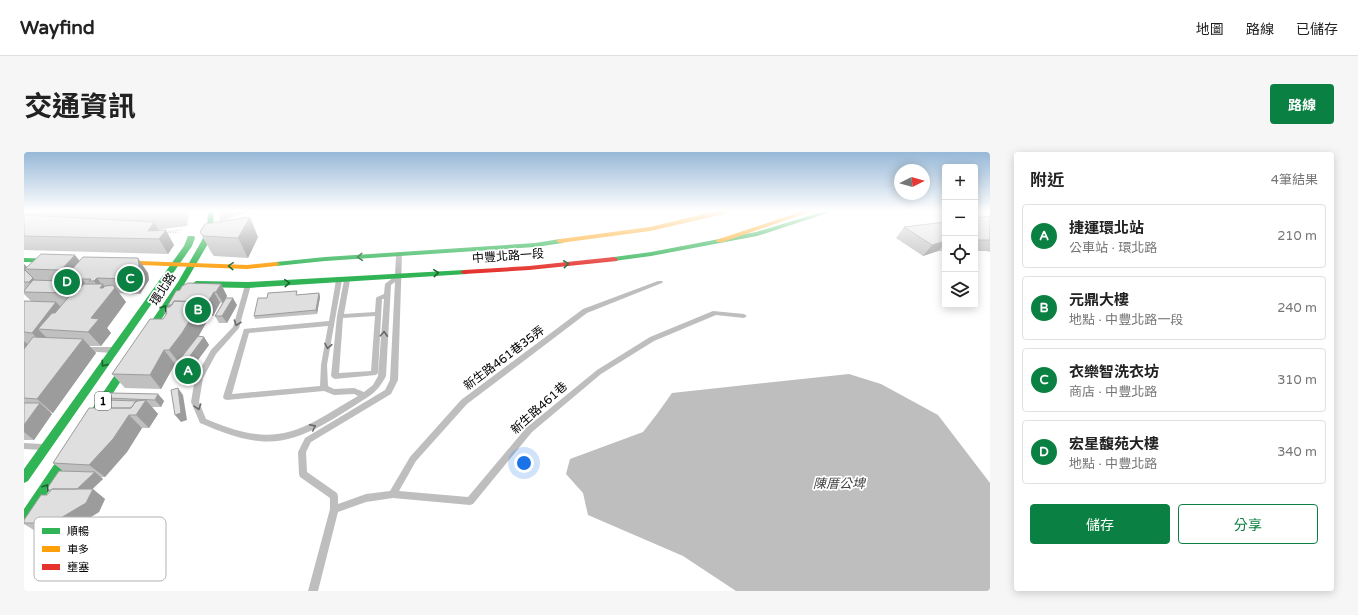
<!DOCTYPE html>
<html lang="zh-TW">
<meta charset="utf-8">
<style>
:root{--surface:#fff;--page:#f6f6f6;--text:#222;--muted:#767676;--line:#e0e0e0;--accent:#0b8043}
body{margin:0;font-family:"Varela Round","Noto Sans TC",sans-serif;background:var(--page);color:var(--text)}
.controls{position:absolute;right:12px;top:12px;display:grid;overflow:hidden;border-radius:4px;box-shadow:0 2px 10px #0003}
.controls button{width:36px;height:36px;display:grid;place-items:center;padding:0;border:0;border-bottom:1px solid var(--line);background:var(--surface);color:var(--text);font:20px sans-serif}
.compass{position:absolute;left:870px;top:12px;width:36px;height:36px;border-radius:50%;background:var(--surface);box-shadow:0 2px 10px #0003;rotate:84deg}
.you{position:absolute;left:500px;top:311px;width:14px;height:14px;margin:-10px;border:3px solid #fff;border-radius:50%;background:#1a73e8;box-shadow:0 0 0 6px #1a73e833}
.badge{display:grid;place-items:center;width:26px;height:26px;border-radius:50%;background:var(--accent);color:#fff;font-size:13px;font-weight:700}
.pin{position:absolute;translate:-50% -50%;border:2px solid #fff;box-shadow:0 1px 4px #0006}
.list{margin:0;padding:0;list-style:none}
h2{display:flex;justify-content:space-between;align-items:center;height:52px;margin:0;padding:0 16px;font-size:17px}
h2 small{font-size:13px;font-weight:400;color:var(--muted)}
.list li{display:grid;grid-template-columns:26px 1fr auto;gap:12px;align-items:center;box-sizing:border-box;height:64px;margin:0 8px 8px;padding:0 8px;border:1px solid var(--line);border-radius:4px}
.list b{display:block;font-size:15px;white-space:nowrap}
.list p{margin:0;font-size:13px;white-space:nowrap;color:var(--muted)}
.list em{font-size:13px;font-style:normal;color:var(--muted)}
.actions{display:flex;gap:8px;padding:12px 16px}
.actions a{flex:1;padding:9px 0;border:1px solid var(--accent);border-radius:4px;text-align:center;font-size:14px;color:var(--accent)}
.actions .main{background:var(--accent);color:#fff}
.icon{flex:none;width:22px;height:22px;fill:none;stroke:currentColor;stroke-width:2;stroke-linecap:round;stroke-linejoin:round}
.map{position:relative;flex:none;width:966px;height:439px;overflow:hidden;border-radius:4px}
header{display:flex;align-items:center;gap:24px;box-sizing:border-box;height:56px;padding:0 20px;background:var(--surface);border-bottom:1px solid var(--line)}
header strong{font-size:19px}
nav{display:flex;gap:22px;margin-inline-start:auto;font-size:14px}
.intro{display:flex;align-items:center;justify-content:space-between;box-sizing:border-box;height:96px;padding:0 24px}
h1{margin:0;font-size:28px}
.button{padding:10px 18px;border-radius:4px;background:var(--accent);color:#fff;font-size:14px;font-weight:700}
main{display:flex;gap:24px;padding:0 24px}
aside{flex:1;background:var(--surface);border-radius:4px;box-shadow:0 2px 10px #0003}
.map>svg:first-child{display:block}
.water{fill:#bebebe}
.pier{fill:#fff}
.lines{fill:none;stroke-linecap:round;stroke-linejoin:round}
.path{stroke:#b9b9b9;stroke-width:1.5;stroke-dasharray:1 1.5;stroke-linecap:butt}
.lane{fill:#bebebe;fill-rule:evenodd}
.fast{fill:#30b455;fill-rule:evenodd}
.slow{fill:#ff9f0a;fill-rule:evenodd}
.jam{fill:#e5322d;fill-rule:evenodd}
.wall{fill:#c0c0c0}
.shaded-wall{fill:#9c9c9c}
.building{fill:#dfdfdf;stroke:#9c9c9c}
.oneway{stroke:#1a632f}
.oneway2{stroke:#686868}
.labels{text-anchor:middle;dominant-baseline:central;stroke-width:3.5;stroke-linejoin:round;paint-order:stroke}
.shield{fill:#fff;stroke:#4c4c4c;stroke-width:1}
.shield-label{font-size:11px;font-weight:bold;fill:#000}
.street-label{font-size:12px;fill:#000;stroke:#fff}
.water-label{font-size:13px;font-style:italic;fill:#434343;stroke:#fff}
.key{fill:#fff;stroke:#b2b2b2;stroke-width:1}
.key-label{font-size:11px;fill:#000}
</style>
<header>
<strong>Wayfind</strong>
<nav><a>地圖</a><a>路線</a><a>已儲存</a></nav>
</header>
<div class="intro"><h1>交通資訊</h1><a class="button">路線</a></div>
<main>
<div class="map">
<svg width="966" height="439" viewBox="0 0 966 439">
<rect width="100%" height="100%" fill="#fff"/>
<path class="water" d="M 0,59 L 227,59 L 194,70 L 132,78 L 0,66 Z
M 825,222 L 857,232 L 914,263 L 966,331 L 966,439 L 712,439 L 659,404 L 564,363 L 559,341 L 542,322 L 546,307 L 619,280 L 633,262 L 648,241 Z"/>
<path class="pier" d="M 165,59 L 196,59 L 196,71 L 163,76 Z"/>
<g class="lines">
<path class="path" d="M 216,67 L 233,59
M 142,80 L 159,77
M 141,81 L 156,80"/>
<path class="lane" d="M 375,100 L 378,102 L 374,228 L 367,242 L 287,290 L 282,300 L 283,320 L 313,341 L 314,344 L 314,352 L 342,342 L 366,339 L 386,305 L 437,248 L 559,157 L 634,129 L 638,129 L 639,130 L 638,131 L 563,161 L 443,252 L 392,309 L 375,339 L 444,345 L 502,276 L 573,218 L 626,185 L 689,159 L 720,162 L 723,164 L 720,166 L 692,163 L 630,189 L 577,222 L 508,280 L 449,352 L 446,353 L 369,346 L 342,350 L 314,360 L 294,439 L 284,439 L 306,357 L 306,346 L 276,325 L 275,322 L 274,300 L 281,286 L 361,238 L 366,228 L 371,130 L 367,133 L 362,224 C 357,233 353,239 344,245 C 312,265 274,294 235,289 C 214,287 195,279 176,271 L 167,250 L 171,226 L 187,198 L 209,175 L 221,133 L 224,131 L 227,133 L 215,176 L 192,202 L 179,226 L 175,250 L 182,267 C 194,272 207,277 220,280 C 268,291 295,266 334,244 L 330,242 L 310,243 L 300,239 L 203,248 L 200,247 L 199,245 L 220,177 L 305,169 L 312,128 L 315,126 L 318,128 L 303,213 L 304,234 L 310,237 L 330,236 L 340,240 L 349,233 L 354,224 L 360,147 L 358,147 L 354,221 L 352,223 L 311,227 L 309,226 L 307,224 L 313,164 L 320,128 L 323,126 L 326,128 L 320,162 L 351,160 L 352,146 L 353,145 L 360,142 L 361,132 L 371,124 L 372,102 ZM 351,164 L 347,219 L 315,221 L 319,166 ZM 304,174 L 297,213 L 296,234 L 208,242 L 225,181 Z
M 57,195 L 88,195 L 91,198 L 88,201 L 59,199 L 57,199 L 56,197 Z
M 0,291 L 18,292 L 21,293 L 22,295 L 21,297 L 18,298 L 0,297 Z"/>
<path class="fast" d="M 184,59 L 190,59 L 189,77 L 185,90 L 161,131 L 4,371 L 0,372 L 0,357 L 154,130 L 177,90 L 183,77 Z
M 801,59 L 810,59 L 733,84 L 627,104 L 590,109 L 586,107 L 590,105 L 627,100 L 732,80 Z
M 164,84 L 170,84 L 171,86 L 168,94 L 4,329 L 0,331 L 0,317 L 160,94 Z
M 536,87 L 539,87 L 539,91 L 511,95 L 301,109 L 252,114 L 248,112 L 252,110 L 301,105 L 511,91 Z
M 0,106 L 37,107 L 41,109 L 37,111 L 0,110 Z
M 440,118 L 444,120 L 443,122 L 224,136 L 172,135 L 168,132 L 172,129 L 224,130 Z"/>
<path class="slow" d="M 692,59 L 707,59 L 704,61 L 626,79 L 536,91 L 532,89 L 536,87 L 626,75 Z
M 779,59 L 788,59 L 699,90 L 693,90 L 692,88 Z
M 88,108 L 223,113 L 252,110 L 256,112 L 252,114 L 223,117 L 91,112 L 87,110 Z"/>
<path class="jam" d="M 590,105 L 594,107 L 593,109 L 505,118 L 440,122 L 436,120 L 440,118 L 505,114 Z"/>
</g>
<path class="wall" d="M 0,63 L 135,78 L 150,93 L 144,102 L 0,98 Z
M 966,64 L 966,100 L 962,99 L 951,99 L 951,66 Z
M 921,70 L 921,99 L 914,99 L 899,104 L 872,86 L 880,75 Z
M 176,80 L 234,85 L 224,106 L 190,104 L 187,100 Z
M 55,109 L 124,121 L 125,128 L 116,142 L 95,141 L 102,150 L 83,176 L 87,181 L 77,194 L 65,194 L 72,201 L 29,261 L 26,260 L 28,262 L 10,288 L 0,288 L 0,149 L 7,149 L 0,142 L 0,112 L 3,115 Z
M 197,132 L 203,144 L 202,146 L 213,153 L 203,171 L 195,171 L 191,164 L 198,151 L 196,151 L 189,164 L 186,164 L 174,184 L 180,185 L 185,193 L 168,216 L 162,215 L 158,210 L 156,212 L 151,212 L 137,237 L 101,236 L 88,222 L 139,167 L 142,163 L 140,160 L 145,155 L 144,153 L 156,138 Z
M 295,141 L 296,145 L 293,162 L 231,167 L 230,164 L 274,143 Z
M 134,242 L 140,249 L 137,255 L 128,255 L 134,262 L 125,276 L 118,276 L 103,300 L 81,325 L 77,325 L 79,327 L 68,337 L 81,347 L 75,360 L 49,376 L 43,376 L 41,379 L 35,379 L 27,383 L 22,380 L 13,380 L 0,372 L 0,368 L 23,343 L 26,340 L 22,338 L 39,319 L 29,311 L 76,256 L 85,248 L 83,246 Z"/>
<path class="shaded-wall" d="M 226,65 L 234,85 L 224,106 L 214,86 Z
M 130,70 L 138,83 L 142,78 L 150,93 L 144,102 L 135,87 L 124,79 Z
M 921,89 L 921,91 L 914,99 L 899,104 L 908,93 Z
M 51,103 L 67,123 L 58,127 L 69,142 L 59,155 L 47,141 L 51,135 L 37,118 Z
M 114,106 L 124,121 L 125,128 L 116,142 L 106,127 Z
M 0,112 L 5,117 L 1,117 L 0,124 Z
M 9,126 L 19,138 L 14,140 L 5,130 Z
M 73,126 L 78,133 L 79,132 L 86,142 L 89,133 L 102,150 L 83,176 L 87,181 L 77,194 L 64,180 L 67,166 L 81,144 L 70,129 Z
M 197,132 L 203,144 L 199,151 L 192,140 Z
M 190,140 L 196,151 L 189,164 L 182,153 Z
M 295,141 L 296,145 L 293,162 L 292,158 Z
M 209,146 L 213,153 L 203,171 L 198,164 Z
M 32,150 L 42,161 L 14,177 L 23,186 L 19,192 L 8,181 Z
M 177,150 L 186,164 L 168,196 L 156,207 L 158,210 L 156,212 L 145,198 Z
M 180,185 L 185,193 L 168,216 L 163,208 Z
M 59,187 L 72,201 L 29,261 L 13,247 Z
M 0,189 L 12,200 L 0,215 Z
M 140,198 L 151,212 L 137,237 L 126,223 Z
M 154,236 L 159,243 L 163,268 L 157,270 L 151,263 Z
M 134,242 L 140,249 L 137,255 L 131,248 Z
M 122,248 L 134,262 L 125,276 L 112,263 Z
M 16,251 L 28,262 L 10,288 L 0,280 L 0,273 Z
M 105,263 L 118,276 L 103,300 L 81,325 L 65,313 Z
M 71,320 L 79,327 L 60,345 L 51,339 Z
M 69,337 L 81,347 L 75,360 L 49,376 L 35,367 Z
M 30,367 L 43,376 L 41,379 L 27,370 Z
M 21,370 L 35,379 L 27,383 L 13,374 Z"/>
<path class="building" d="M 0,63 L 130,70 L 124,79 L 142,78 L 135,87 L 0,84 Z
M 966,64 L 966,88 L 951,88 L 951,66 Z
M 226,65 L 214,86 L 179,84 L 176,80 L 181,72 Z
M 921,70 L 921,89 L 908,93 L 880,75 Z
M 17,102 L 51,103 L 37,118 L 1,117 Z
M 59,105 L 114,106 L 115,113 L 106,127 L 73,126 L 70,129 L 65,129 L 67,127 L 58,127 L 47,141 L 0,140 L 0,139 L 9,128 L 37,129 Z
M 1,118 L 9,126 L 5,130 L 0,130 L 0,119 Z
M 164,131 L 197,132 L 192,140 L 190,140 L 182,153 L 179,153 L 177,150 L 150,149 L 148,153 L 144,153 L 152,139 L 156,138 L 158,134 Z
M 60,132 L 79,132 L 76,136 L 79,136 L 81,134 L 89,133 L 91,136 L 67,166 L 75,167 L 64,180 L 14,177 L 28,161 L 31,161 L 53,135 L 57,135 Z
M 273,139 L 272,143 L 295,141 L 292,158 L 230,164 L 234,146 L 243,146 L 244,141 Z
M 202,146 L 209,146 L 198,164 L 191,164 Z
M 0,149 L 32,150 L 8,181 L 0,180 Z
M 150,149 L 177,150 L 158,181 L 145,198 L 140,198 L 126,223 L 88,222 L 126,167 L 139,167 L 143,161 L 140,160 L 143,155 L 146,155 Z
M 174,184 L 180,185 L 163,208 L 156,207 Z
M 9,185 L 59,187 L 13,247 L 0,246 L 0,197 Z
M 154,236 L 157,261 L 151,263 L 147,238 Z
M 87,241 L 134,242 L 131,248 L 83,246 Z
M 82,248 L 114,249 L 112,249 L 107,256 L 76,256 Z
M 122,248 L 112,263 L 105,263 L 89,287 L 65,313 L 29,311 L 65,256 L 107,256 L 112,249 Z
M 0,251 L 16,251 L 0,273 Z
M 35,319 L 71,320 L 53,337 L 28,337 L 27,338 L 22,338 Z
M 28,337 L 69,337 L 62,351 L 35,367 L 30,367 L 27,370 L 21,370 L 13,374 L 15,371 L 0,371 L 0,368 L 17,343 L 23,343 Z"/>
<defs><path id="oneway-chevron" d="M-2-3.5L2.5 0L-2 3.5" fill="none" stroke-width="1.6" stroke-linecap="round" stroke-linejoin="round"/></defs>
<g class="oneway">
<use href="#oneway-chevron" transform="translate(336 105) rotate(176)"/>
<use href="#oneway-chevron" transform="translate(542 112) rotate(-6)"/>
<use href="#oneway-chevron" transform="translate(207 114) rotate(-177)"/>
<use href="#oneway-chevron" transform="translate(412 121) rotate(-5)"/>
<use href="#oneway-chevron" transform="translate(263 131) rotate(-3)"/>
<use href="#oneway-chevron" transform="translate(140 156) rotate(-56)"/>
<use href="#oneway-chevron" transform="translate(80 212) rotate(125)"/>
<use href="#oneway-chevron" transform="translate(22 335) rotate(-56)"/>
</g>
<g class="oneway2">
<use href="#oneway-chevron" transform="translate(213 171) rotate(109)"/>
<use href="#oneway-chevron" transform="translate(360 182) rotate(-87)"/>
<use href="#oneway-chevron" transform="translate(304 194) rotate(100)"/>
<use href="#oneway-chevron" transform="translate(174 255) rotate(72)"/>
<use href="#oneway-chevron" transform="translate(289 275) rotate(-27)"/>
</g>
<linearGradient id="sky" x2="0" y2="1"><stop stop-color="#97b8d7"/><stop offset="0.49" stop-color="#fff"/><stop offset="1" stop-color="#fff" stop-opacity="0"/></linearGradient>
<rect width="966" height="120" fill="url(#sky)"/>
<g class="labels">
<rect class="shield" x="71" y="240" width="16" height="18" rx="3"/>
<g class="shield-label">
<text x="79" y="249">1</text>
</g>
<g class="street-label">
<text transform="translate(484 104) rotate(-4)">中豐北路一段</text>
<text transform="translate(139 137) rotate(-57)">環北路</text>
<text transform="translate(480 206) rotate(-37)">新生路461巷35弄</text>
<text transform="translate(515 256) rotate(-42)">新生路461巷</text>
</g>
<g class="water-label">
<text x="815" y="332">陳厝公埤</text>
</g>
</g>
<rect x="10" y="365" width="132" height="64" rx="6" class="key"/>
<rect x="18" y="376" width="18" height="6" fill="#30b455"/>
<rect x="18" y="394" width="18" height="6" fill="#ff9f0a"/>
<rect x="18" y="412" width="18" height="6" fill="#e5322d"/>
<g class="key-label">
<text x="43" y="383">順暢</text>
<text x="43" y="401">車多</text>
<text x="43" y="419">壅塞</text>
</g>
</svg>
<div class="controls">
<button>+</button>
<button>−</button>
<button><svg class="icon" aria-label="locate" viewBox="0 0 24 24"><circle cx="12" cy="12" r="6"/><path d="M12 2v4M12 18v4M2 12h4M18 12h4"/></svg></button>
<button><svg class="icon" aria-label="layers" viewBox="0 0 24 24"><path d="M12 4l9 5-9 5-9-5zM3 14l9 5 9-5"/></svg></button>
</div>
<svg class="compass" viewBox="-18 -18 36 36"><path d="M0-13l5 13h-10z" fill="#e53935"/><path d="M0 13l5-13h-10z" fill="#767676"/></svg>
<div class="you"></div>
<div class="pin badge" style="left:164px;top:219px">A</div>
<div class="pin badge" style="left:174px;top:158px">B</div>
<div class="pin badge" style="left:106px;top:127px">C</div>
<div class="pin badge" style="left:43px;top:130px">D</div>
</div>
<aside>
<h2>附近<small>4筆結果</small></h2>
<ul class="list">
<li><span class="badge">A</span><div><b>捷運環北站</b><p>公車站 · 環北路</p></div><em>210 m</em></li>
<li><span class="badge">B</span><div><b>元鼎大樓</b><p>地點 · 中豐北路一段</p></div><em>240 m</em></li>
<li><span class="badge">C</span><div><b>衣樂智洗衣坊</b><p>商店 · 中豐北路</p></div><em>310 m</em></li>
<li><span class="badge">D</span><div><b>宏星馥苑大樓</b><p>地點 · 中豐北路</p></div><em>340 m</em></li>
</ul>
<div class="actions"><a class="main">儲存</a><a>分享</a></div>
</aside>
</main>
